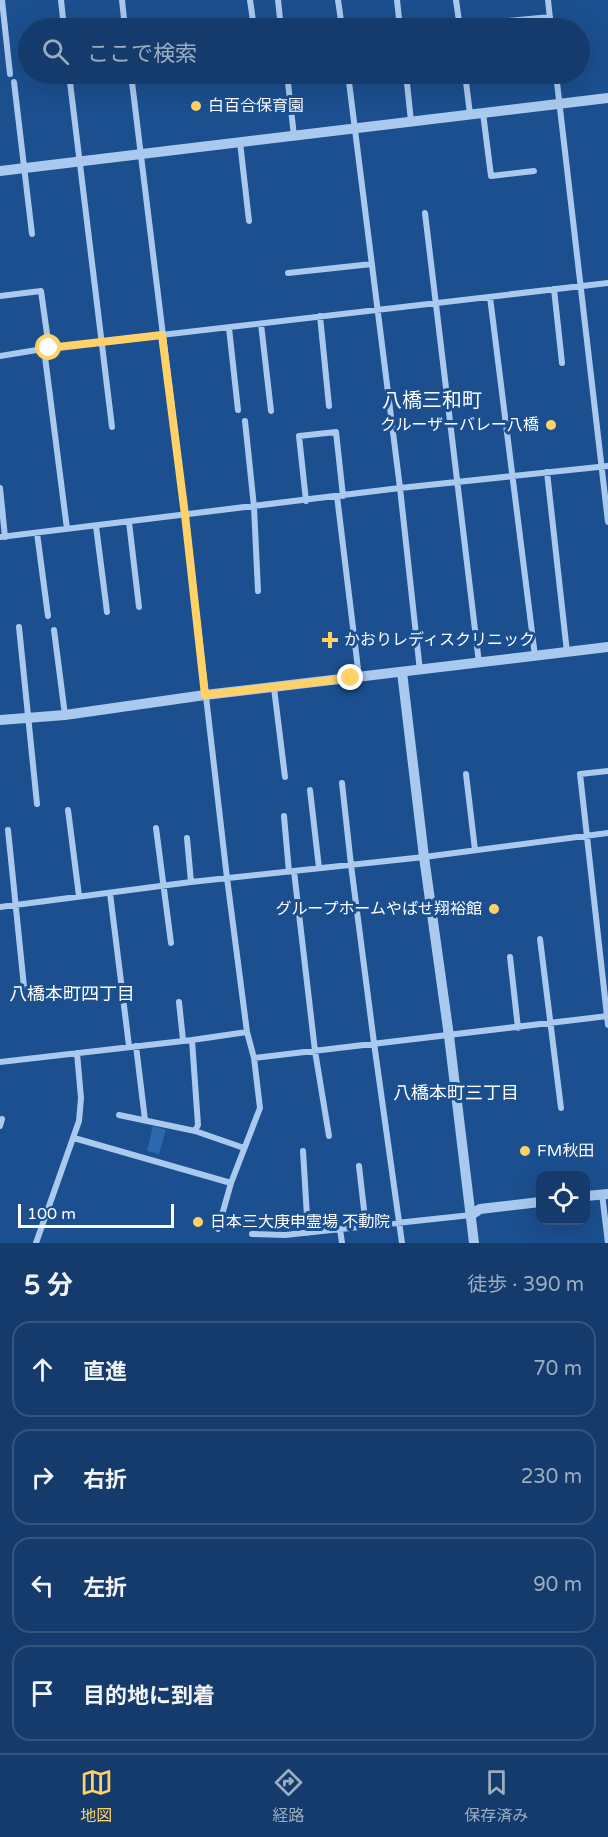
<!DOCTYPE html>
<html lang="ja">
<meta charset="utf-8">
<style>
:root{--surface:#143b6b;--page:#1d4271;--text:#f1f3f6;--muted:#9dadc1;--line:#33557e;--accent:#ffd166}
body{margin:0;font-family:"Varela Round","Noto Sans JP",sans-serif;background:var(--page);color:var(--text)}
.controls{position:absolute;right:18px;bottom:18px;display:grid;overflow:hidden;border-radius:12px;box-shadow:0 6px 24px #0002}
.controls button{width:54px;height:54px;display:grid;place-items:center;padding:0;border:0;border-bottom:2px solid var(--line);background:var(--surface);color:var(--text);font:30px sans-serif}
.scale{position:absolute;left:18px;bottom:15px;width:156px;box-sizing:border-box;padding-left:6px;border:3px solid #fff;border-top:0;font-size:16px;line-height:21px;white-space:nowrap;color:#fff;-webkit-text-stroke:4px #1b4f8f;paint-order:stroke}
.stop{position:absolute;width:18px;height:18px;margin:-14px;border:4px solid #ffd166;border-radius:50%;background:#fff}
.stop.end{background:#ffd166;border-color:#fff;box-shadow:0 2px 6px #0008}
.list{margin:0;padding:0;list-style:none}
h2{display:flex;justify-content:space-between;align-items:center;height:78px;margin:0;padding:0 24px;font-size:26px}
h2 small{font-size:20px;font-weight:400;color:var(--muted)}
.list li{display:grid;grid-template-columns:39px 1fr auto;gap:18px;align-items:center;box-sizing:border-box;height:96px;margin:0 12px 12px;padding:0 12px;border:2px solid var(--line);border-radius:18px}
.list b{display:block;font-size:22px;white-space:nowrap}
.list em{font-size:20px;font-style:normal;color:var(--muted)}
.icon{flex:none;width:33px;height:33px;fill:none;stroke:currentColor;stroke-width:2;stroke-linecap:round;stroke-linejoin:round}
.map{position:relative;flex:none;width:608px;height:1243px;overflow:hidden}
.search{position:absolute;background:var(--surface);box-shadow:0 6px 24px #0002;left:18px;right:18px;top:18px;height:66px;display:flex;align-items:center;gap:15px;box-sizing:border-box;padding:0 21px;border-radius:33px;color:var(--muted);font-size:22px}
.sheet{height:510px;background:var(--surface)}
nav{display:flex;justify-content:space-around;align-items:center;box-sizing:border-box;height:84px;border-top:2px solid var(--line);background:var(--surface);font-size:16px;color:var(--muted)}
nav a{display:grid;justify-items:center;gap:3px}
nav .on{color:var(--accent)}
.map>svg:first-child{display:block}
.green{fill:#2e69ad}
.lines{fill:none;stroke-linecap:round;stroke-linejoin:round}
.minor{stroke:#a9c9ee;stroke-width:6}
.tertiary{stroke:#a9c9ee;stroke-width:10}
.route{stroke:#ffd166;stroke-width:8}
.poi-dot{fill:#ffd166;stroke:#1b4f8f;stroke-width:2}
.labels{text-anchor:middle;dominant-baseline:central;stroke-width:6;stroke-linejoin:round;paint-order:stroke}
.poi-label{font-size:16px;fill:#fff;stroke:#1b4f8f;text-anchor:start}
.neighbourhood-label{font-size:18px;fill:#fff;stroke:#1b4f8f}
.quarter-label{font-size:20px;fill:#fff;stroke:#1b4f8f}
</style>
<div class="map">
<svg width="608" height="1243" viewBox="0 0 608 1243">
<rect width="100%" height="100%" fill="#1b4f8f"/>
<path class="green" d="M 153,1126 L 166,1130 L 159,1154 L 147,1151 Z"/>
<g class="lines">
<path class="minor" d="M 2,0 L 10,74
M 61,0 L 64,28
M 122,0 L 125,28
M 250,0 L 254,28
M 278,0 L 281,28
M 338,0 L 342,28
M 397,0 L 400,28
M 456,0 L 460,28
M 548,0 L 551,28
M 498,22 L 550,17
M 170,28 L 201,25
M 69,74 L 112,427
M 131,74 L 185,515 L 227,878 L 247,1032 L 254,1058 L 260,1108 L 231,1183 L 218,1229
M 287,74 L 294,136
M 348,74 L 400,488 L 420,671
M 406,74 L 411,121
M 465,74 L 470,114
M 556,74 L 608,522
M 14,82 L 32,234
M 483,113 L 491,176 L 534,171
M 240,142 L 249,221
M 425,213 L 479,663
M 288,273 L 372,264
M 554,289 L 562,363
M 0,296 L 41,291 L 49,348
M 490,297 L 535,656
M 320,316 L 329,406
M 261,324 L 271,411
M 229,328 L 238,410
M 44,349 L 67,529
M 0,356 L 49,348 L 608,283
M 245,421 L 254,507 L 258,591
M 547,472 L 567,652
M 0,488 L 5,537
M 337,496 L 359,677
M 306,501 L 299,436 L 336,432 L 343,496
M 129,522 L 139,607
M 96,526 L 107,612
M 37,533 L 48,616
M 0,537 L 400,488 L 608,466
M 19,627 L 37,804
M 54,630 L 65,715
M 274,688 L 285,777
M 608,771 L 580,774 L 608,1025
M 466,774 L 475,850
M 342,783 L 351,865 L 374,1043 L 402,1243
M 310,790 L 319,868
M 68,810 L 79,896
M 284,816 L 289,872
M 156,828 L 171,943
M 8,830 L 24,987
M 187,838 L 191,882
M 294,871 L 315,1051 L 329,1136
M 110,893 L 129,1046
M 0,907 L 191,882 L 424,857 L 608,833
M 540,939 L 561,1108
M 510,957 L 518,1028
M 179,1002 L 183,1040
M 192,1040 L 198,1125 L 195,1131
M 136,1046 L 145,1120
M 254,1058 L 608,1016
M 0,1062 L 192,1040 L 247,1032
M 119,1115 L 195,1131 L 244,1148
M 0,1126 L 2,1119
M 74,1138 L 231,1183
M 303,1151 L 308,1233
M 359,1166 L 366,1227
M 602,1194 L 608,1243
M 340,1229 L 342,1243
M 252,1234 L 285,1235 L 471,1215
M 36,1243 L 79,1121 L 81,1098 L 77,1053"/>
<path class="tertiary" d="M 0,171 L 608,98
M 402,672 L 424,857 L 449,1036 L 474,1243
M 0,720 L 65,715 L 205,695 L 608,647
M 586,1196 L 608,1194
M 471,1215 L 480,1209 L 540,1202"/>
</g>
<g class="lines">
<path class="route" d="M 49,348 L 162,335 L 185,515 L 205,695 L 351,678"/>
</g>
<g class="poi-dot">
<circle cx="196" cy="106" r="6"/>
<circle cx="551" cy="425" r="6"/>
<path d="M327 631h6v6h6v6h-6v6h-6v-6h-6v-6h6z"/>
<circle cx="494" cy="909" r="6"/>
<circle cx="525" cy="1151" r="6"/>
<circle cx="198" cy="1222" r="6"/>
</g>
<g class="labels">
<g class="poi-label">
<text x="208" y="106">白百合保育園</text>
<text x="539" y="425" text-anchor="end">クルーザーバレー八橋</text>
<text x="344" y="640">かおりレディスクリニック</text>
<text x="482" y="909" text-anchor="end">グループホームやばせ翔裕館</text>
<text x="537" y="1151">FM秋田</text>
<text x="210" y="1222">日本三大庚申霊場 不動院</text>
</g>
<g class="neighbourhood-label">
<text x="72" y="994">八橋本町四丁目</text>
<text x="456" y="1093">八橋本町三丁目</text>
</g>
<g class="quarter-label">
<text x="432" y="401">八橋三和町</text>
</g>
</g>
</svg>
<div class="controls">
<button><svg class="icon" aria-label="locate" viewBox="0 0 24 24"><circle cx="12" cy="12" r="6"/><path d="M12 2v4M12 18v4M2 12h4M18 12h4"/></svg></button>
</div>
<div class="scale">100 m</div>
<div class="stop" style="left:49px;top:348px"></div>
<div class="stop end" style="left:351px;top:678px"></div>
<div class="search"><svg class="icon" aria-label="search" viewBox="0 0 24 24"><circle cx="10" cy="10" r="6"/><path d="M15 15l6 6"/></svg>ここで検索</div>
</div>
<section class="sheet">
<h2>5 分<small>徒歩 · 390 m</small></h2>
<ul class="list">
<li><svg class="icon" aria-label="ahead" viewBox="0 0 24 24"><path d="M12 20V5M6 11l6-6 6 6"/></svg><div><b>直進</b></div><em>70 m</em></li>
<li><svg class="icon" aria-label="right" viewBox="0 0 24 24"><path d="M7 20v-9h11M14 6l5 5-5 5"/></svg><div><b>右折</b></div><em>230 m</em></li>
<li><svg class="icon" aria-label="left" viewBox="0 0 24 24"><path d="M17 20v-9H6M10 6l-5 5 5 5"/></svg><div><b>左折</b></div><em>90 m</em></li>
<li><svg class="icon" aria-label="arrive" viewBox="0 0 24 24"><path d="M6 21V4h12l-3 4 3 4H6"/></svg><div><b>目的地に到着</b></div></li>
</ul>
</section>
<nav>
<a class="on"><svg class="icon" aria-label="map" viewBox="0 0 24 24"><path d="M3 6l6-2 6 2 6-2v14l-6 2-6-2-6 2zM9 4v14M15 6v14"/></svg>地図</a>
<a><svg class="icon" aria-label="directions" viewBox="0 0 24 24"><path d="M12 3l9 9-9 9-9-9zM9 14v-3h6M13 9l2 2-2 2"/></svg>経路</a>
<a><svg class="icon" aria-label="saved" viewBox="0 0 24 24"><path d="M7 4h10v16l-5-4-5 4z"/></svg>保存済み</a>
</nav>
